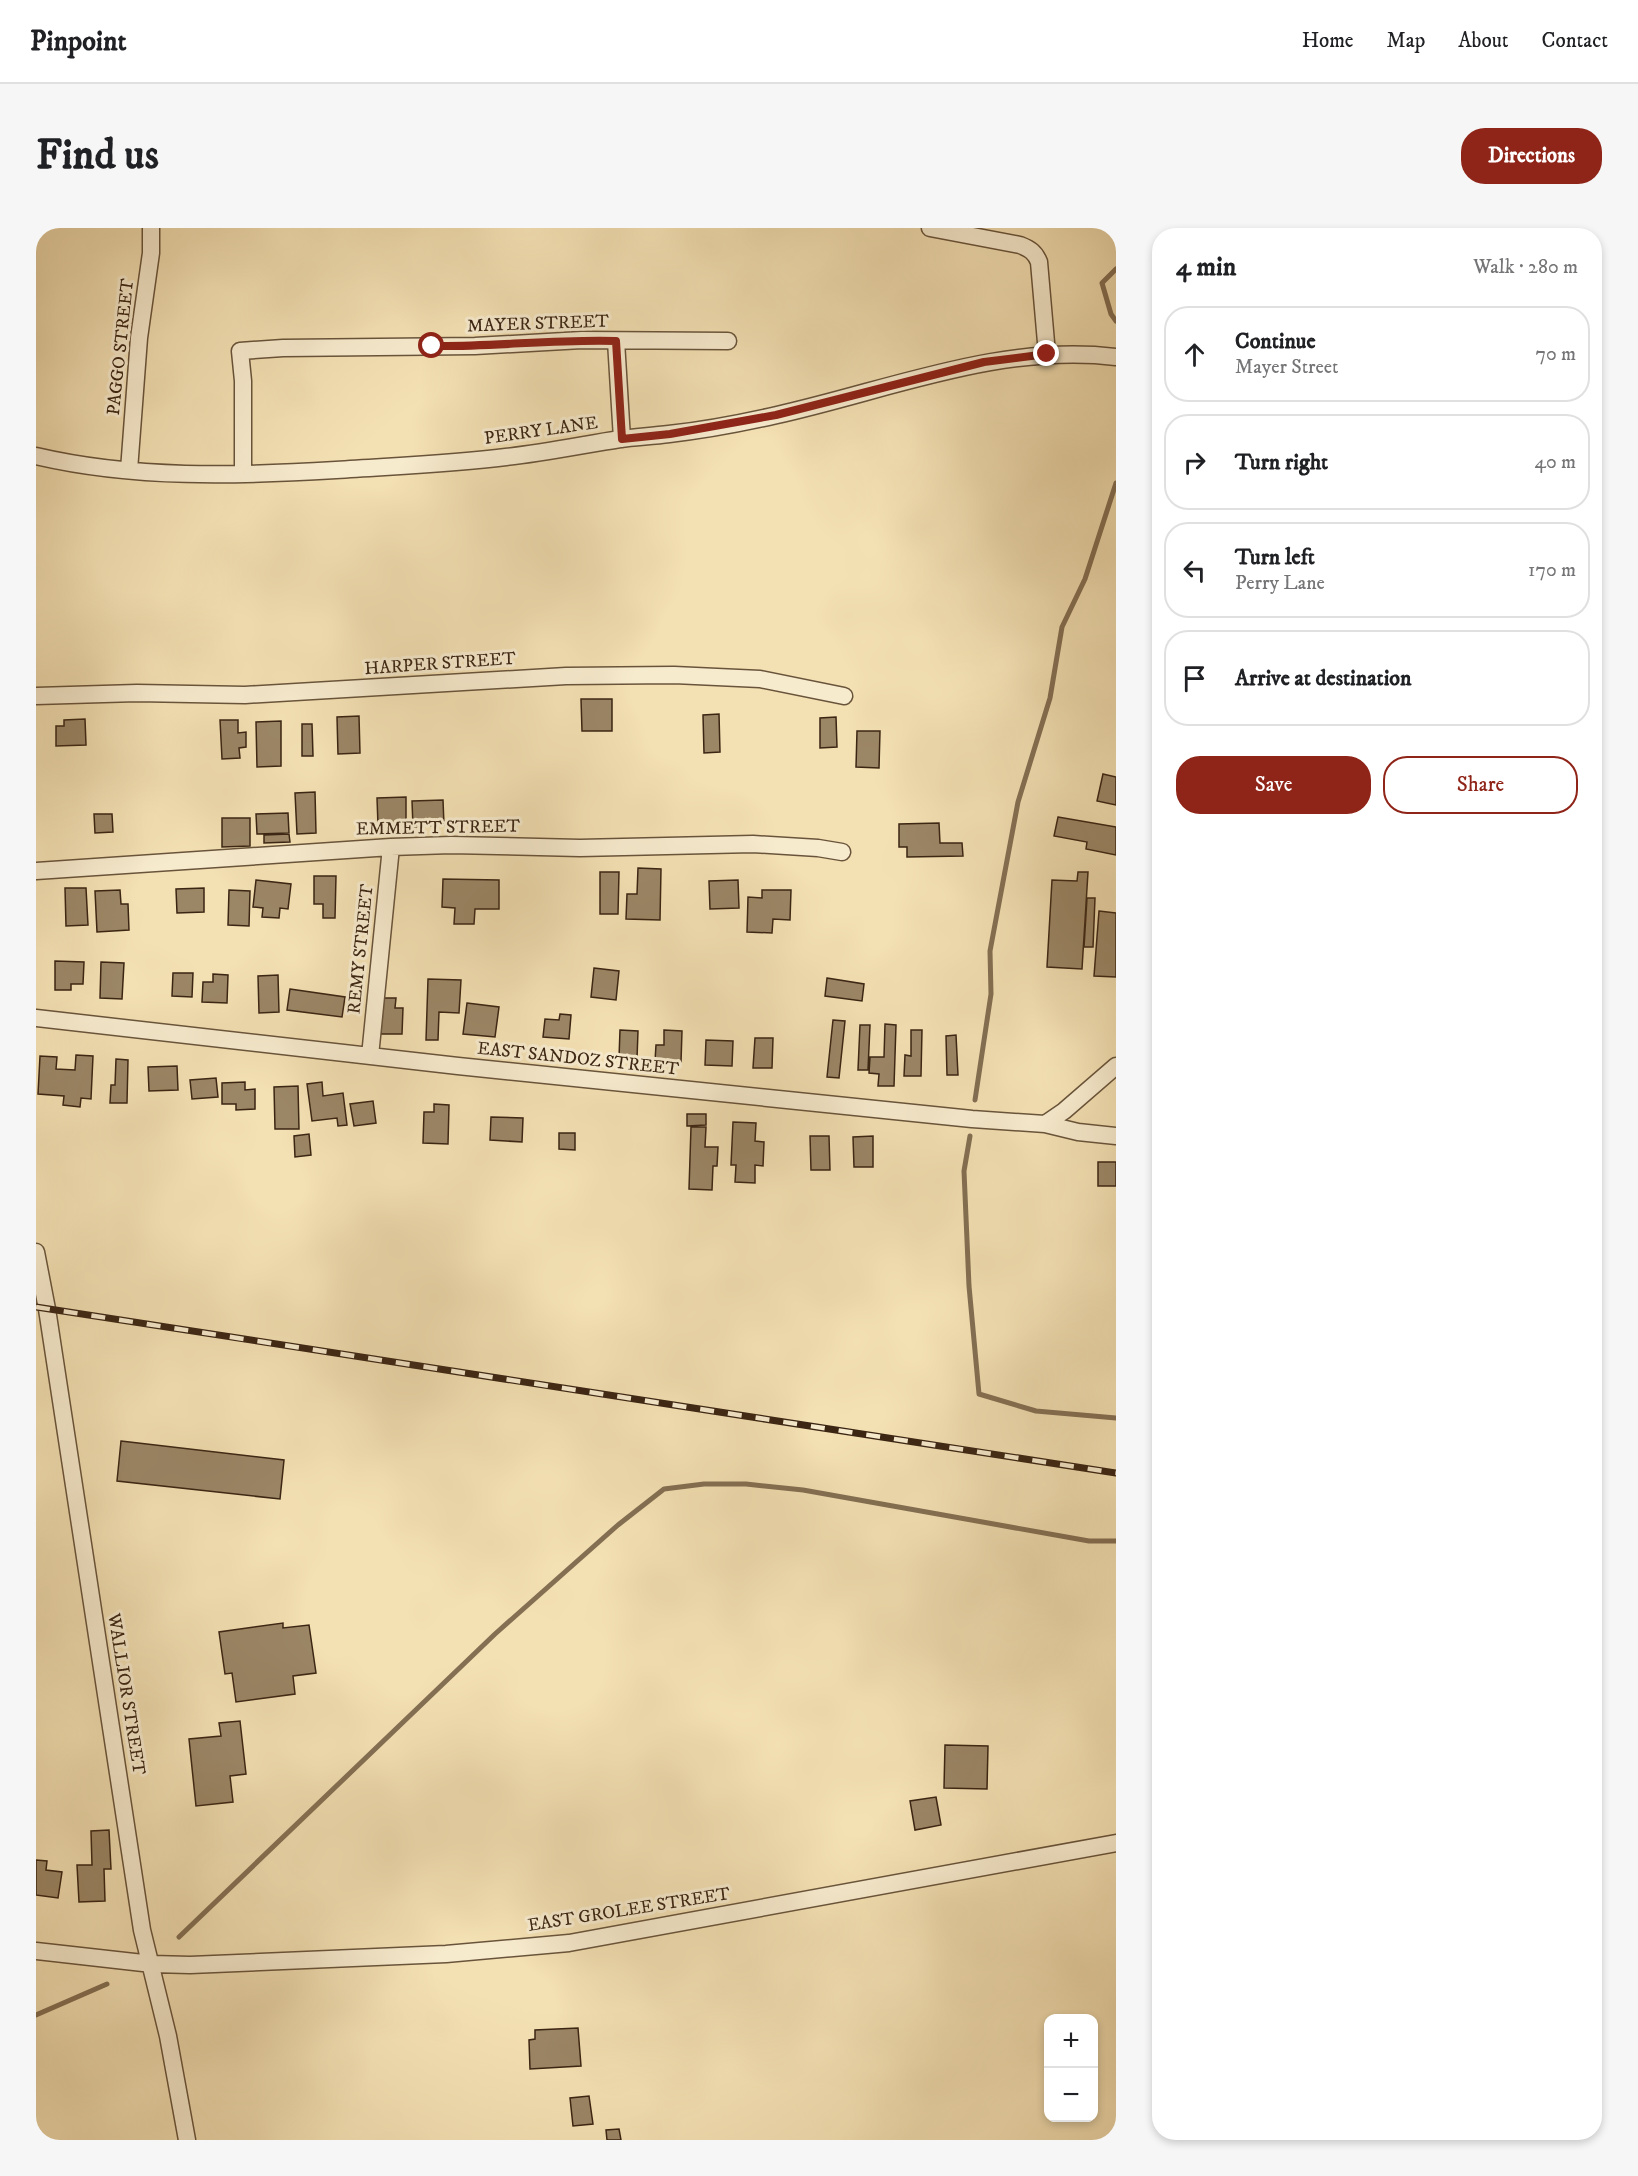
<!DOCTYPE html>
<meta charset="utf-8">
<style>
:root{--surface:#fff;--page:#f6f6f6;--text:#202124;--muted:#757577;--line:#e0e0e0;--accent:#8f2418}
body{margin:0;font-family:"IM FELL DW Pica",serif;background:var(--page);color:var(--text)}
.controls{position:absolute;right:18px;bottom:18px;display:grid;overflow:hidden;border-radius:12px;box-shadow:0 3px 9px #0003}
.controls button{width:54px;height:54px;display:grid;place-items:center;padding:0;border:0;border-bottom:2px solid var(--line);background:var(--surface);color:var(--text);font:30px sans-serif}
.stop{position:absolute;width:18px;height:18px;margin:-14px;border:4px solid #8f2418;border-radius:50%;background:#fff}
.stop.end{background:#8f2418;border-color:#fff;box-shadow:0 2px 6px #0008}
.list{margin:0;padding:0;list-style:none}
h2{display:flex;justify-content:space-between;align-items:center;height:78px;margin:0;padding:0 24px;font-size:26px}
h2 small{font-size:20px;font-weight:400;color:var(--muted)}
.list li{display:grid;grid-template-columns:39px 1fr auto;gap:18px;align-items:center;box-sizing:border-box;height:96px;margin:0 12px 12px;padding:0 12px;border:2px solid var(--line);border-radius:24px}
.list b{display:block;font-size:22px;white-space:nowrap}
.list p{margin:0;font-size:20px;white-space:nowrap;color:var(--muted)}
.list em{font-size:20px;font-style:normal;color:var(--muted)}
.actions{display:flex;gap:12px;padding:18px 24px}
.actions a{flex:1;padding:14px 0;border:2px solid var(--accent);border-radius:24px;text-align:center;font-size:21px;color:var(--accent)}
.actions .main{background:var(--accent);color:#fff}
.icon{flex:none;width:33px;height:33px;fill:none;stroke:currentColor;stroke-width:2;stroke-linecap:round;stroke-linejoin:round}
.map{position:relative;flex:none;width:1080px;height:1912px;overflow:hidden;border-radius:24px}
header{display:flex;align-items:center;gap:36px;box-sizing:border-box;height:84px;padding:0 30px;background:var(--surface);border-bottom:2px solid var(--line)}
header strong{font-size:28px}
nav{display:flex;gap:33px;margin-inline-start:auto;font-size:21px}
.intro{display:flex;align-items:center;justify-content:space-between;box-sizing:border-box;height:144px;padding:0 36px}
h1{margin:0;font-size:42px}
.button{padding:15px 27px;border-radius:24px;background:var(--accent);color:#fff;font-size:21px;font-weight:700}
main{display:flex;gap:36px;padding:0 36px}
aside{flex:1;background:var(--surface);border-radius:24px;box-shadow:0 3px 9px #0003}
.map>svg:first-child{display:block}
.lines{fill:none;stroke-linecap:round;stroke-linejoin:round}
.stream{stroke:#846f53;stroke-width:5}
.building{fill:#9b8666;stroke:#3b2513;stroke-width:1.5}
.minor-casing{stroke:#69543b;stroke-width:19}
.minor{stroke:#f7ebce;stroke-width:16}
.rail-casing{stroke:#3b2513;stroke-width:7}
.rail{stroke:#f7ebce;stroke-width:4.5;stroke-dasharray:14;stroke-linecap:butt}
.route{stroke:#8f2418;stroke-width:8}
.labels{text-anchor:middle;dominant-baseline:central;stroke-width:6;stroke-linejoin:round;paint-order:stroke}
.street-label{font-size:18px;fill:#3b2513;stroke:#f7ebce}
</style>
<header>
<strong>Pinpoint</strong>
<nav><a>Home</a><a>Map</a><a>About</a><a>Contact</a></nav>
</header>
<div class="intro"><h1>Find us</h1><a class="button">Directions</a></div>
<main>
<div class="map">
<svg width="1080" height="1912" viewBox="0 0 1080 1912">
<rect width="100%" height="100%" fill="#f3e0b3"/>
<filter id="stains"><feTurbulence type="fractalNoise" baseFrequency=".00333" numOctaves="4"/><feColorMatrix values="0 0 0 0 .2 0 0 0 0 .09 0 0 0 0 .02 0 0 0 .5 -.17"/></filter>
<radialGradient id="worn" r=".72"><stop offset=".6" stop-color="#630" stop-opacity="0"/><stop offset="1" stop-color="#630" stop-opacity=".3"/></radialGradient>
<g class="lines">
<path class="stream" d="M 1080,41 L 1066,55 L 1075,86 L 1080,93
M 939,872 L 955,766 L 954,723 L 982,574 L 1014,470 L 1026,399 L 1049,351 L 1080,255
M 934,908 L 928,943 L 933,1058 L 943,1166 L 1000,1183 L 1080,1190
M 143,1709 L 459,1406 L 582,1297 L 628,1261 L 668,1256 L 710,1256 L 767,1262 L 1053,1313 L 1080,1313
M 0,1787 L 71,1756"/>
</g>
<path class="building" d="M 545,471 L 576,471 L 576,503 L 546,503 Z
M 683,486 L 684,524 L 668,525 L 667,487 Z
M 323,488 L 324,525 L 302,526 L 301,489 Z
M 800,489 L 801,519 L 784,520 L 784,490 Z
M 49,491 L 50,517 L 20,518 L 20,498 L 28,498 L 28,492 Z
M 184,492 L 202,492 L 202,505 L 210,504 L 210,519 L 203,520 L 204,530 L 186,531 Z
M 245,493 L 245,538 L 221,539 L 220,494 Z
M 266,496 L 276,496 L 277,528 L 266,528 Z
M 821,503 L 844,503 L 843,540 L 820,539 Z
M 1067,546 L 1080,549 L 1080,577 L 1061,573 Z
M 279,564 L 280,605 L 261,606 L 259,565 Z
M 370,569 L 370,597 L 342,597 L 341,570 Z
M 407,572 L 408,597 L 377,599 L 376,573 Z
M 252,585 L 253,605 L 221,606 L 220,586 Z
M 58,586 L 76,586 L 77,604 L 59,605 Z
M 1022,589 L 1080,599 L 1080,627 L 1050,621 L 1051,614 L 1018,608 Z
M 186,590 L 214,590 L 214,618 L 186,619 Z
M 903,595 L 904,615 L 926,615 L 927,628 L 871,629 L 871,619 L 863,619 L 863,596 Z
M 253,606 L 254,614 L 228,615 L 228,607 Z
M 602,640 L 625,641 L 624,692 L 590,691 L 591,666 L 601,666 Z
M 564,644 L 583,644 L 582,686 L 564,686 Z
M 1042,644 L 1052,644 L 1046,741 L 1011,739 L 1016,652 L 1041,653 Z
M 278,648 L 300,648 L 299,690 L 287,690 L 287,676 L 278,676 Z
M 407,651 L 463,652 L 463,681 L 439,681 L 438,696 L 418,696 L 419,680 L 406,679 Z
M 220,652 L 255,656 L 252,681 L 244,680 L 243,690 L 226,689 L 227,680 L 217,679 Z
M 702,652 L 703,680 L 674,681 L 673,653 Z
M 29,660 L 50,660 L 52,697 L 30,698 Z
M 168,660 L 168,684 L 141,685 L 140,661 Z
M 84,662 L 85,676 L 92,676 L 93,702 L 61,704 L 59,663 Z
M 193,662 L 214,663 L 213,698 L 192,697 Z
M 726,662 L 755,662 L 754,692 L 737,691 L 736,705 L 711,704 L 712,669 L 726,670 Z
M 1051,670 L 1059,670 L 1057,719 L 1048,719 Z
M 1063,683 L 1080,685 L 1080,749 L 1058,748 Z
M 19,733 L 48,734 L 47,756 L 35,756 L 35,762 L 19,762 Z
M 65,734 L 88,735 L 86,771 L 64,770 Z
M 558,740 L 583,743 L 580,772 L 555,769 Z
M 137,745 L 157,745 L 156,769 L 136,768 Z
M 177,746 L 192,747 L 191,775 L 166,774 L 167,754 L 177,754 Z
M 242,747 L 243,784 L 223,785 L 222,748 Z
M 791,750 L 828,756 L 826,773 L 789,768 Z
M 392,751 L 425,752 L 423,785 L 403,784 L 402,812 L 390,812 Z
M 254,761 L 309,769 L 306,789 L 251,782 Z
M 346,770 L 360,770 L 359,780 L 367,780 L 366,806 L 345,806 Z
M 431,775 L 463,779 L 459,809 L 427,806 Z
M 524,786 L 535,787 L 533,811 L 507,809 L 509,791 L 523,792 Z
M 797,792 L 809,793 L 803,850 L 791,849 Z
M 849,796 L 860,797 L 858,858 L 842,858 L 843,846 L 833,845 L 834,829 L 848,829 Z
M 824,797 L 834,797 L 832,842 L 822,842 Z
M 584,802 L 602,803 L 601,831 L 583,830 Z
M 628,802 L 646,803 L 645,834 L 619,833 L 620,817 L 628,817 Z
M 875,802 L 886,802 L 885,848 L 868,848 L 869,827 L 875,828 Z
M 920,807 L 922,847 L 911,847 L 910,808 Z
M 719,810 L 737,810 L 736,840 L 717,840 Z
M 670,812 L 697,813 L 696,838 L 669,837 Z
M 40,827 L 57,828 L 55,871 L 45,870 L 44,879 L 27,877 L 28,868 L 2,866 L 4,828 L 21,829 L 20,841 L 39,842 Z
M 80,831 L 92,832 L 91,875 L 74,875 L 75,857 L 79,857 Z
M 141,838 L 142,862 L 113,863 L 112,839 Z
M 180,850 L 182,869 L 156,871 L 154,852 Z
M 209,854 L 209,862 L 219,861 L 219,881 L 200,882 L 200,876 L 186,876 L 186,855 Z
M 286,854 L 287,868 L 307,865 L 311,897 L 302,898 L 301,890 L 276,893 L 271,856 Z
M 262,858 L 263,901 L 239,901 L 238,859 Z
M 337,873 L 340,895 L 318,898 L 314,876 Z
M 398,876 L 413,877 L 412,916 L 387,915 L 388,884 L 398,884 Z
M 651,886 L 670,886 L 670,897 L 651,898 Z
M 455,889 L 487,890 L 486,914 L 454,912 Z
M 697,894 L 720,895 L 719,913 L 728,914 L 727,938 L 719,937 L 719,955 L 699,954 L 700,937 L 695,937 Z
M 655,899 L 670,899 L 669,919 L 682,919 L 681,938 L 677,938 L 676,962 L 653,961 Z
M 523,905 L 539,905 L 539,922 L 523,921 Z
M 273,906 L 275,927 L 259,929 L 258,908 Z
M 774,908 L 793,908 L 794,942 L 775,942 Z
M 837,908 L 837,939 L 818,939 L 817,909 Z
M 1062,934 L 1080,934 L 1080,958 L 1062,958 Z
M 85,1213 L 248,1232 L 244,1271 L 81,1253 Z
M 247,1395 L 247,1400 L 273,1397 L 280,1445 L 257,1448 L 259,1466 L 200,1474 L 196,1445 L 189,1446 L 183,1404 Z
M 204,1493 L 210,1546 L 194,1548 L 197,1574 L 160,1578 L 153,1511 L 185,1508 L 183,1495 Z
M 909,1517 L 952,1518 L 951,1561 L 908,1560 Z
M 900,1569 L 905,1597 L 879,1602 L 874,1573 Z
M 73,1602 L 75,1641 L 68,1641 L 69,1673 L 43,1674 L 41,1637 L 56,1637 L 55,1603 Z
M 0,1632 L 11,1633 L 10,1642 L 26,1644 L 22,1670 L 0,1667 Z
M 542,1800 L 545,1838 L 494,1841 L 493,1812 L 499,1811 L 499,1802 Z
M 553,1868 L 557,1896 L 537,1898 L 534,1870 Z
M 583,1901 L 585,1912 L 571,1912 L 570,1902 Z"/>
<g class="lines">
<defs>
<path id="minor" d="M 894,0 L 984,17 C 994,21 999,24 1003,34 L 1011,126
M 580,113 L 586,211
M 0,228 C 98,251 201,248 300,242 C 357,238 414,236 470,229 C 508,225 546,217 584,211 C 600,209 617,208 633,206 C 669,202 706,195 741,187 C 853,162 965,115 1080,129
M 93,242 L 103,110 L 115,25 L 115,0
M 207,246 L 207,153 L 204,123 L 247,120 L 439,118 L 546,112 L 692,113
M 0,468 L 101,465 L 209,467 L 530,448 L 638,447 L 724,451 L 808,468
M 0,643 L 355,619 L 415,617 L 544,620 L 717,616 L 782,620 L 806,624
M 0,790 L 422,838 L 936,891 L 1009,896 L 1042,904 L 1080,908
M 334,828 L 355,619
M 1009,896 L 1028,883 L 1080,838
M 0,1024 L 11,1081 L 106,1702 L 132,1808 L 151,1912
M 0,1723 L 116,1736 L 154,1737 L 410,1726 L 533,1715 L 1080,1615"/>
</defs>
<use href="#minor" class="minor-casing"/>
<use href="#minor" class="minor"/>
<defs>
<path id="rail" d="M 0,1079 L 1080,1245"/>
</defs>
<use href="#rail" class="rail-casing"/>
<use href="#rail" class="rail"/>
</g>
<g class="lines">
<path class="route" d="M 396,118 C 458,119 519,111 580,113 L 586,211 L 634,206 L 740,187 L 948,134 L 1011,126"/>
</g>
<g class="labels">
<g class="street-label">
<text transform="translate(502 96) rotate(-2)">MAYER STREET</text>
<text transform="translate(85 119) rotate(-84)">PAGGO STREET</text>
<text transform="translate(505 203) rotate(-8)">PERRY LANE</text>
<text transform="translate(404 436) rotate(-4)">HARPER STREET</text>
<text transform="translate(402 600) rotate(-1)">EMMETT STREET</text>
<text transform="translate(325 721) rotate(-84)">REMY STREET</text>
<text transform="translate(542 831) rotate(6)">EAST SANDOZ STREET</text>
<text transform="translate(90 1466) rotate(81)">WALLIOR STREET</text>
<text transform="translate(593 1682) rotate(-9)">EAST GROLEE STREET</text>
</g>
</g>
<rect width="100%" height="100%" filter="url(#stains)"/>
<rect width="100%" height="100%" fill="url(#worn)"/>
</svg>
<div class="controls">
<button>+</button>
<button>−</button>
</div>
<div class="stop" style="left:396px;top:118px"></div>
<div class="stop end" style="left:1011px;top:126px"></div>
</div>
<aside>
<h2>4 min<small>Walk · 280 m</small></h2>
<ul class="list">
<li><svg class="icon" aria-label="ahead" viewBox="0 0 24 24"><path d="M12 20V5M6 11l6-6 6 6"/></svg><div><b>Continue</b><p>Mayer Street</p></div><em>70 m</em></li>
<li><svg class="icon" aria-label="right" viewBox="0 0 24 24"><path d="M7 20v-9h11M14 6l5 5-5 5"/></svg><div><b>Turn right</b></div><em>40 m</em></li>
<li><svg class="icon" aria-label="left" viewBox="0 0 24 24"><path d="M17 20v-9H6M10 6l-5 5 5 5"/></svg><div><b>Turn left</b><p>Perry Lane</p></div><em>170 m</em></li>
<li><svg class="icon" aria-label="arrive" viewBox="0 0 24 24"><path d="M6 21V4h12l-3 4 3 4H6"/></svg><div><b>Arrive at destination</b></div></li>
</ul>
<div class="actions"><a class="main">Save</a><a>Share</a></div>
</aside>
</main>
